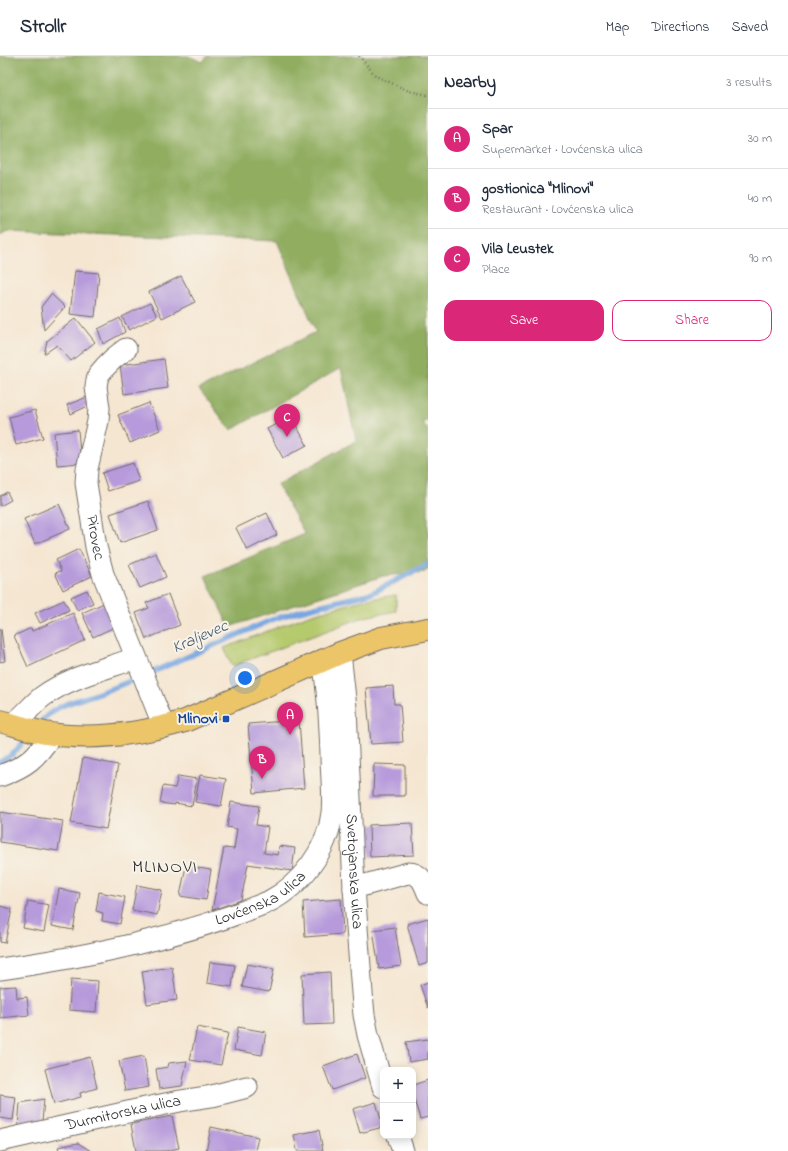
<!DOCTYPE html>
<meta charset="utf-8">
<style>
:root{--surface:#fff;--page:#f6f6f7;--text:#1f2937;--muted:#747a83;--line:#e0e1e3;--accent:#db2777}
body{margin:0;font-family:"Indie Flower",sans-serif;background:var(--page);color:var(--text)}
.controls{position:absolute;right:12px;bottom:12px;display:grid;overflow:hidden;border-radius:8px;box-shadow:0 2px 10px #0003}
.controls button{width:36px;height:36px;display:grid;place-items:center;padding:0;border:0;border-bottom:1px solid var(--line);background:var(--surface);color:var(--text);font:20px sans-serif}
.you{position:absolute;left:245px;top:622px;width:14px;height:14px;margin:-10px;border:3px solid #fff;border-radius:50%;background:#1a73e8;box-shadow:0 0 0 6px #1a73e833}
.badge{display:grid;place-items:center;width:26px;height:26px;border-radius:50%;background:var(--accent);color:#fff;font-size:13px;font-weight:700}
.pin{position:absolute;translate:-50% -33px;filter:drop-shadow(0 1px 2px #0008)}
.pin::after{content:'';position:absolute;top:21px;width:14px;height:12px;background:inherit;clip-path:polygon(0 0,100% 0,50% 100%)}
.list{margin:0;padding:0;list-style:none}
h2{display:flex;justify-content:space-between;align-items:center;height:52px;margin:0;padding:0 16px;font-size:17px}
h2 small{font-size:13px;font-weight:400;color:var(--muted)}
.list li{display:grid;grid-template-columns:26px 1fr auto;gap:12px;align-items:center;box-sizing:border-box;height:60px;padding:0 16px;border-top:1px solid var(--line)}
.list b{display:block;font-size:15px;white-space:nowrap}
.list p{margin:0;font-size:13px;white-space:nowrap;color:var(--muted)}
.list em{font-size:13px;font-style:normal;color:var(--muted)}
.actions{display:flex;gap:8px;padding:12px 16px}
.actions a{flex:1;padding:9px 0;border:1px solid var(--accent);border-radius:12px;text-align:center;font-size:14px;color:var(--accent)}
.actions .main{background:var(--accent);color:#fff}
.map{position:relative;flex:none;width:428px;height:1095px;overflow:hidden}
header{display:flex;align-items:center;gap:24px;box-sizing:border-box;height:56px;padding:0 20px;background:var(--surface);border-bottom:1px solid var(--line)}
header strong{font-size:19px}
nav{display:flex;gap:22px;margin-inline-start:auto;font-size:14px}
main{display:flex}
aside{flex:1;background:var(--surface)}
.map>svg:first-child{display:block}
.green{fill:#b5c96d;stroke:#707a4c}
.forest{fill:#90ad60;stroke:#5e6c46}
.lines{fill:none;stroke-linecap:round;stroke-linejoin:round}
.stream{stroke:#77a6e1;stroke-width:5.5}
.building{fill:#b69adb}
.minor-casing{stroke:#726c65;stroke-width:23}
.major-casing{stroke:#726c65;stroke-width:24}
.path{stroke:#726c65;stroke-width:2.5;stroke-dasharray:1 3;stroke-linecap:butt}
.minor{stroke:#fff;stroke-width:21}
.major{stroke:#edc569;stroke-width:22}
.transit-dot{fill:#1a4fb4;stroke:#f7f3e8;stroke-width:1.5}
.labels{text-anchor:middle;dominant-baseline:central;stroke-width:4;stroke-linejoin:round;paint-order:stroke}
.street-label{font-size:16px;fill:#2b2b2b;stroke:#f7f3e8}
.transit-label{font-size:16px;font-weight:bold;fill:#164399;stroke:#f7f3e8;text-anchor:end}
.water-label{font-size:17px;font-style:italic;fill:#46566b;stroke:#f7f3e8}
.quarter-label{font-size:18px;letter-spacing:1px;fill:#2b2b2b;stroke:#f7f3e8}
</style>
<header>
<strong>Strollr</strong>
<nav><a>Map</a><a>Directions</a><a>Saved</a></nav>
</header>
<main>
<div class="map">
<svg width="428" height="1095" viewBox="0 0 428 1095">
<rect width="100%" height="100%" fill="#f7f3e8"/>
<filter id="ink" filterUnits="userSpaceOnUse"><feTurbulence type="fractalNoise" baseFrequency=".025" numOctaves="2"/><feDisplacementMap in="SourceGraphic" scale="8" xChannelSelector="R" yChannelSelector="G"/><feConvolveMatrix kernelMatrix="1 2 1 2 8 2 1 2 1" color-interpolation-filters="sRGB"/></filter>
<filter id="wash" filterUnits="userSpaceOnUse"><feTurbulence type="fractalNoise" baseFrequency=".012" numOctaves="4" result="noise"/><feDisplacementMap in="SourceGraphic" scale="16" xChannelSelector="R" yChannelSelector="G"/><feGaussianBlur stdDeviation="0.9" result="paint"/><feColorMatrix in="noise" values="0 0 0 0 0 0 0 0 0 0 0 0 0 0 0 0 0 1.4 0 .05"/><feComposite in="paint" operator="in"/></filter>
<g filter="url(#wash)">
<rect width="100%" height="100%" fill="#f5e6d1"/>
<path class="green" d="M 396,539 L 396,555 L 364,561 L 232,610 L 224,592 L 309,559 L 363,544 Z"/>
<path class="forest" d="M 0,0 L 188,0 L 203,6 L 207,0 L 428,0 L 428,365 L 422,366 L 428,374 L 428,513 L 425,516 L 383,520 L 229,571 L 205,520 L 305,478 L 277,428 L 356,385 L 341,312 L 231,374 L 199,333 L 316,276 L 277,185 L 7,175 L 0,179 Z"/>
<g class="lines">
<path class="stream" d="M 148,618 L 274,563 L 299,555 L 372,537 L 428,508
M 37,670 C 55,648 71,647 96,638 C 111,633 125,627 140,621
M 0,706 L 13,698 L 30,678"/>
</g>
<g id="blocks">
<path class="building" d="M 75,215 L 99,217 L 95,261 L 70,258 Z
M 181,220 L 195,246 L 162,262 L 149,236 Z
M 51,238 L 65,251 L 44,274 L 41,251 Z
M 150,247 L 157,260 L 129,274 L 122,261 Z
M 76,262 L 95,286 L 71,305 L 57,289 L 44,298 L 47,285 Z
M 120,262 L 125,276 L 103,288 L 98,273 Z
M 164,303 L 168,332 L 124,338 L 120,309 Z
M 87,341 L 90,349 L 71,358 L 67,349 Z
M 149,347 L 160,374 L 130,387 L 118,359 Z
M 35,354 L 43,382 L 16,389 L 9,361 Z
M 291,360 L 307,389 L 283,402 L 267,373 Z
M 78,374 L 81,407 L 57,409 L 54,377 Z
M 133,407 L 139,425 L 108,435 L 102,417 Z
M 7,436 L 11,444 L 0,450 L 0,440 Z
M 148,445 L 158,474 L 120,487 L 110,458 Z
M 59,448 L 70,473 L 35,488 L 24,463 Z
M 267,457 L 277,479 L 247,494 L 236,472 Z
M 79,493 L 92,520 L 63,534 L 55,517 L 61,515 L 56,504 Z
M 156,497 L 166,521 L 140,532 L 129,509 Z
M 87,534 L 93,547 L 77,554 L 71,541 Z
M 168,538 L 180,569 L 146,583 L 136,557 L 149,552 L 146,547 Z
M 64,544 L 69,554 L 40,567 L 35,557 Z
M 106,546 L 117,570 L 93,581 L 82,557 Z
M 73,557 L 85,584 L 28,611 L 14,580 L 31,572 L 32,575 Z
M 0,573 L 1,573 L 5,605 L 0,606 Z
M 393,630 L 394,648 L 400,648 L 403,686 L 371,688 L 366,632 Z
M 299,664 L 304,732 L 254,737 L 248,668 Z
M 83,702 L 118,709 L 106,773 L 71,767 Z
M 374,708 L 405,709 L 405,740 L 373,740 Z
M 200,719 L 226,723 L 221,750 L 195,746 Z
M 178,720 L 197,723 L 192,750 L 175,747 L 175,749 L 160,747 L 163,730 L 175,732 Z
M 231,746 L 259,750 L 256,769 L 268,771 L 264,797 L 278,799 L 279,790 L 295,792 L 292,815 L 248,808 L 241,844 L 212,854 L 224,792 L 234,793 L 237,773 L 227,771 Z
M 0,756 L 63,765 L 58,795 L 0,786 Z
M 412,767 L 414,799 L 370,801 L 369,769 Z
M 186,810 L 211,814 L 206,844 L 180,840 Z
M 137,829 L 162,834 L 157,859 L 132,854 Z
M 59,833 L 80,837 L 73,874 L 52,870 Z
M 99,836 L 125,841 L 120,868 L 102,865 L 103,857 L 96,855 Z
M 341,843 L 343,878 L 305,881 L 303,846 Z
M 28,845 L 49,849 L 44,876 L 23,872 Z
M 0,850 L 12,853 L 5,887 L 0,886 Z
M 428,862 L 428,907 L 419,910 L 407,868 Z
M 395,871 L 401,910 L 379,913 L 373,874 Z
M 210,906 L 235,909 L 232,931 L 207,927 Z
M 247,908 L 274,913 L 269,936 L 242,931 Z
M 172,911 L 177,944 L 147,948 L 142,915 Z
M 330,916 L 332,968 L 304,969 L 302,918 Z
M 71,923 L 98,925 L 96,956 L 69,954 Z
M 428,926 L 428,952 L 420,929 Z
M 16,930 L 17,942 L 27,941 L 29,959 L 0,962 L 0,931 Z
M 197,971 L 228,977 L 221,1009 L 190,1004 Z
M 238,971 L 266,976 L 262,999 L 234,994 Z
M 428,983 L 428,1003 L 409,1006 L 406,986 Z
M 357,998 L 365,1022 L 332,1034 L 323,1010 Z
M 144,1000 L 149,1031 L 125,1035 L 119,1005 Z
M 90,1001 L 97,1032 L 80,1037 L 81,1041 L 54,1048 L 45,1013 Z
M 187,1005 L 182,1030 L 159,1033 L 156,1013 L 168,1011 L 169,1007 Z
M 428,1024 L 428,1061 L 420,1063 L 413,1040 L 413,1029 Z
M 0,1039 L 16,1041 L 13,1064 L 0,1062 Z
M 44,1043 L 42,1066 L 18,1071 L 20,1047 Z
M 376,1046 L 383,1071 L 360,1077 L 353,1053 Z
M 172,1060 L 179,1092 L 166,1095 L 136,1095 L 131,1068 Z
M 211,1071 L 258,1081 L 255,1095 L 206,1095 Z
M 319,1074 L 323,1095 L 297,1095 L 294,1079 Z
M 78,1087 L 91,1095 L 59,1095 L 58,1091 Z"/>
</g>
</g>
<g filter="url(#ink)">
<use href="#blocks" fill-opacity="0" stroke="#726c65" stroke-width="1"/>
<g class="lines">
<defs>
<g id="minor">
<path id="s1" d="M 126,293 L 114,302 L 105,311 L 99,318 L 97,324 L 96,331 L 99,352 L 98,365 L 87,413 L 86,427 L 96,491 L 103,518 L 164,671"/>
<path id="s2" d="M 340,597 L 346,652 L 354,832 L 362,937 L 364,959 L 368,979 L 383,1031"/>
<path d="M 13,668 C 24,660 32,649 42,641 C 69,621 105,613 136,602"/>
<path d="M 0,720 C 27,710 36,702 52,678"/>
<path d="M 354,832 L 408,817 C 421,817 424,827 428,837"/>
<path id="s3" d="M 0,913 C 92,900 182,881 268,846 C 301,829 328,794 332,757 C 334,738 331,718 331,699 C 330,667 328,635 323,604"/>
<path d="M 398,1080 L 403,1095"/>
<path id="s4" d="M 0,1085 L 141,1053 L 180,1045 L 212,1040 L 247,1031"/>
</g>
<path id="major" d="M 0,665 C 15,669 30,674 45,677 C 91,685 140,678 185,665 L 340,597 L 381,582 L 428,573"/>
</defs>
<use href="#minor" class="minor-casing"/>
<use href="#major" class="major-casing"/>
<path class="path" d="M 359,0 L 376,20 L 409,35 L 428,39"/>
<use href="#minor" class="minor"/>
<use href="#major" class="major"/>
</g>
</g>
<rect class="transit-dot" x="222" y="659" width="8" height="8" rx="2"/>
<g class="labels">
<g class="street-label">
<text stroke="none"><textPath href="#s1" startOffset="203">Pirovec</textPath></text>
<text stroke="none"><textPath href="#s2" startOffset="219">Svetojanska ulica</textPath></text>
<text stroke="none"><textPath href="#s3" startOffset="272">Lovćenska ulica</textPath></text>
<text stroke="none"><textPath href="#s4" startOffset="126">Durmitorska ulica</textPath></text>
</g>
<g class="transit-label">
<text x="218" y="663">Mlinovi</text>
</g>
<g class="water-label">
<text transform="translate(200 581) rotate(-24)">Kraljevec</text>
</g>
<g class="quarter-label">
<text x="165" y="812">MLINOVI</text>
</g>
</g>
</svg>
<div class="controls">
<button>+</button>
<button>−</button>
</div>
<div class="you"></div>
<div class="pin badge" style="left:290px;top:679px">A</div>
<div class="pin badge" style="left:262px;top:723px">B</div>
<div class="pin badge" style="left:287px;top:381px">C</div>
</div>
<aside>
<h2>Nearby<small>3 results</small></h2>
<ul class="list">
<li><span class="badge">A</span><div><b>Spar</b><p>Supermarket · Lovćenska ulica</p></div><em>30 m</em></li>
<li><span class="badge">B</span><div><b>gostionica &quot;Mlinovi&quot;</b><p>Restaurant · Lovćenska ulica</p></div><em>40 m</em></li>
<li><span class="badge">C</span><div><b>Vila Leustek</b><p>Place</p></div><em>90 m</em></li>
</ul>
<div class="actions"><a class="main">Save</a><a>Share</a></div>
</aside>
</main>
